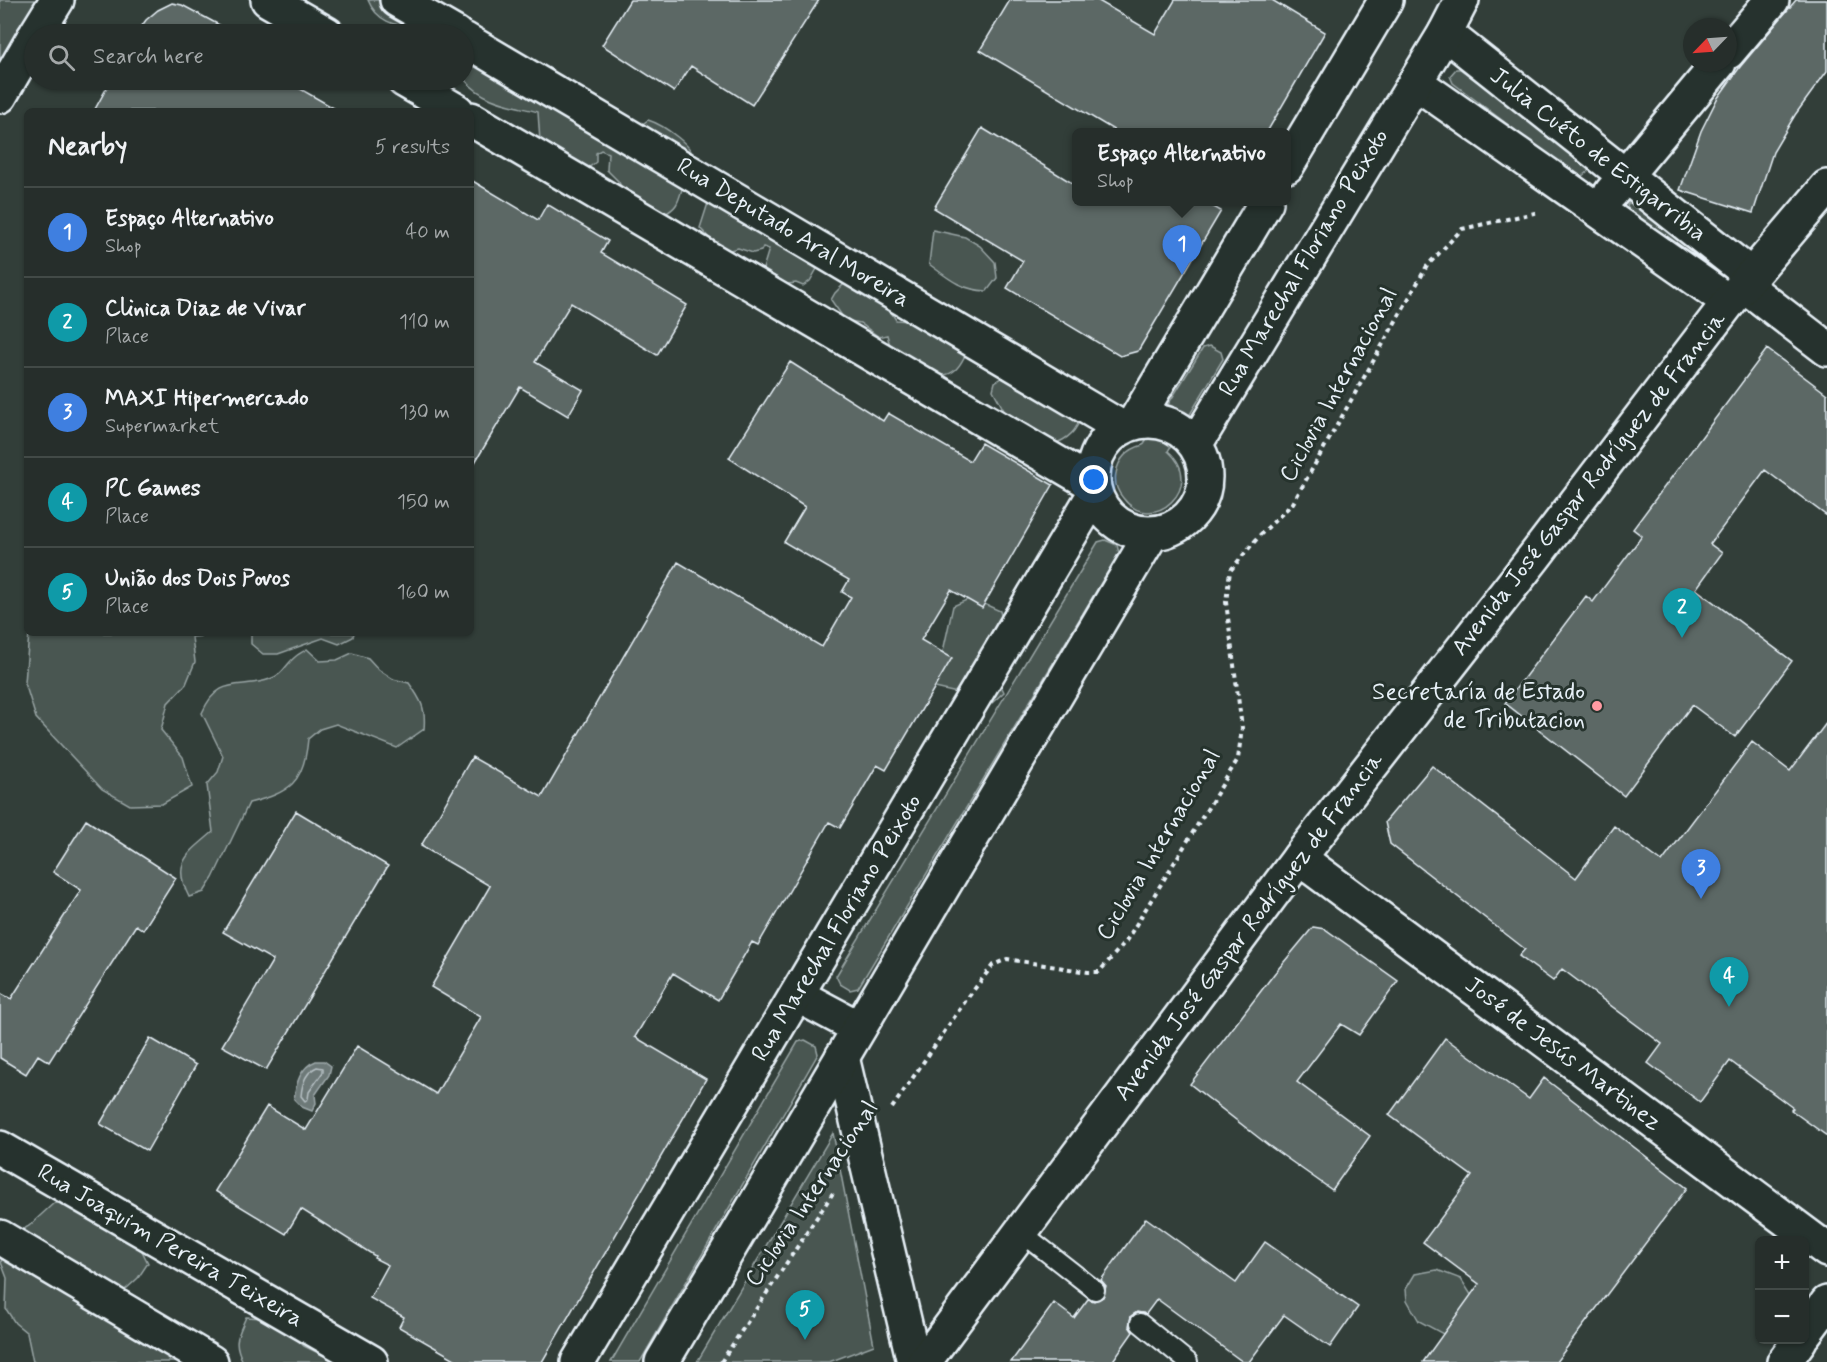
<!DOCTYPE html>
<meta charset="utf-8">
<style>
:root{--surface:#262e2b;--page:#2e3633;--text:#f1f3f6;--muted:#a4a8a9;--line:#424a47;--accent:#ff9aa2}
body{margin:0;font-family:Mynerve,sans-serif;background:var(--page);color:var(--text)}
.controls{position:absolute;right:18px;bottom:18px;display:grid;overflow:hidden;border-radius:9px;box-shadow:0 2px 4px #0004}
.controls button{width:54px;height:54px;display:grid;place-items:center;padding:0;border:0;border-bottom:2px solid var(--line);background:var(--surface);color:var(--text);font:30px sans-serif}
.compass{position:absolute;left:1683px;top:18px;width:54px;height:54px;border-radius:50%;background:var(--surface);box-shadow:0 2px 4px #0004;rotate:245deg}
.you{position:absolute;left:1094px;top:480px;width:21px;height:21px;margin:-15px;border:4px solid #fff;border-radius:50%;background:#1a73e8;box-shadow:0 0 0 9px #1a73e833}
.badge{display:grid;place-items:center;width:39px;height:39px;border-radius:50%;background:var(--accent);color:#fff;font-size:20px;font-weight:700}
.pin{position:absolute;translate:-50% -50px;filter:drop-shadow(0 2px 3px #0008)}
.pin::after{content:'';position:absolute;top:32px;width:21px;height:18px;background:inherit;clip-path:polygon(0 0,100% 0,50% 100%)}
.popup{position:absolute;left:1072px;top:128px;width:219px;height:78px;box-sizing:border-box;display:grid;place-content:center;border-radius:9px;background:var(--surface);filter:drop-shadow(0 2px 4px #0005);font-size:20px;white-space:nowrap;color:var(--muted)}
.popup b{font-size:22px;color:var(--text)}
.popup::after{content:'';position:absolute;left:50%;top:100%;margin-left:-12px;border:12px solid transparent;border-top-color:var(--surface)}
.list{margin:0;padding:0;list-style:none}
h2{display:flex;justify-content:space-between;align-items:center;height:78px;margin:0;padding:0 24px;font-size:26px}
h2 small{font-size:20px;font-weight:400;color:var(--muted)}
.list li{display:grid;grid-template-columns:39px 1fr auto;gap:18px;align-items:center;box-sizing:border-box;height:90px;padding:0 24px;border-top:2px solid var(--line)}
.list b{display:block;font-size:22px;white-space:nowrap}
.list p{margin:0;font-size:20px;white-space:nowrap;color:var(--muted)}
.list em{font-size:20px;font-style:normal;color:var(--muted)}
.icon{flex:none;width:33px;height:33px;fill:none;stroke:currentColor;stroke-width:2;stroke-linecap:round;stroke-linejoin:round}
.map{position:relative;flex:none;width:1827px;height:1362px;overflow:hidden}
.search{position:absolute;background:var(--surface);box-shadow:0 2px 4px #0004;left:24px;top:24px;width:450px;height:66px;display:flex;align-items:center;gap:15px;box-sizing:border-box;padding:0 21px;border-radius:33px;color:var(--muted);font-size:22px}
.panel{position:absolute;background:var(--surface);box-shadow:0 2px 4px #0004;left:24px;top:108px;width:450px;height:528px;border-radius:9px}
.map>svg:first-child{display:block}
.green{fill:#495651;stroke:#98a4a4;stroke-width:1.5}
.water{fill:#6d7978;stroke:#9ea9ab;stroke-width:1.5}
.lines{fill:none;stroke-linecap:round;stroke-linejoin:round}
.shore{stroke:#b7c1c5;stroke-width:1.5}
.building{fill:#5c6865;stroke:#e8f1f8;stroke-width:1.5}
.lane-casing{stroke:#e8f1f8;stroke-width:22}
.street-casing{stroke:#e8f1f8;stroke-width:38}
.secondary-casing{stroke:#e8f1f8;stroke-width:38}
.primary-casing{stroke:#e8f1f8;stroke-width:38}
.path{stroke:#e8f1f8;stroke-width:4;stroke-dasharray:4.5 4.5;stroke-linecap:butt}
.lane{stroke:#26332d;stroke-width:18}
.street{stroke:#26332d;stroke-width:33}
.secondary{stroke:#26332d;stroke-width:33}
.primary{stroke:#26332d;stroke-width:33}
.poi-dot{fill:#ff9aa2;stroke:#26332d;stroke-width:2}
.labels{text-anchor:middle;dominant-baseline:central;stroke-width:6;stroke-linejoin:round;paint-order:stroke}
.street-label{font-size:24px;fill:#e8f1f8;stroke:#26332d}
.poi-label{font-size:24px;fill:#e8f1f8;stroke:#26332d;text-anchor:end}
</style>
<div class="map">
<svg width="1827" height="1362" viewBox="0 0 1827 1362">
<rect width="100%" height="100%" fill="#323e39"/>
<filter id="ink" filterUnits="userSpaceOnUse"><feTurbulence type="fractalNoise" baseFrequency=".0167" numOctaves="2"/><feDisplacementMap in="SourceGraphic" scale="12" xChannelSelector="R" yChannelSelector="G"/><feConvolveMatrix kernelMatrix="1 2 1 2 8 2 1 2 1" color-interpolation-filters="sRGB"/></filter>
<g filter="url(#ink)">
<path class="green" d="M 0,0 L 69,0 L 0,112 Z
M 368,0 L 426,0 L 415,25 C 395,28 376,20 368,0 Z
M 464,56 L 564,82 L 572,83 L 591,98 L 641,125 L 648,120 C 661,124 698,147 694,163 C 692,173 684,180 682,189 C 678,203 677,208 663,215 L 622,190 L 619,182 L 607,170 L 608,153 L 601,150 L 596,153 L 596,162 L 583,172 L 540,141 L 538,112 C 509,104 485,103 464,79 Z
M 1456,69 L 1460,69 L 1586,162 L 1589,170 L 1582,176 L 1577,177 L 1453,83 L 1450,76 Z
M 710,197 L 818,267 L 810,281 L 803,286 L 796,283 L 780,285 L 762,272 L 769,249 L 763,247 L 761,251 L 753,253 L 738,248 L 722,252 L 700,228 Z
M 1633,198 L 1707,258 L 1701,265 L 1696,266 L 1629,211 L 1627,205 Z
M 933,230 L 965,237 L 980,246 L 995,262 L 997,278 L 987,291 C 961,290 949,279 929,264 Z
M 846,282 L 887,306 L 896,320 L 911,321 L 967,351 C 961,365 954,377 938,375 L 893,356 L 887,335 L 879,337 L 860,323 L 845,320 L 831,300 L 835,293 Z
M 1210,346 L 1221,352 L 1223,359 L 1168,451 C 1208,485 1152,537 1123,498 C 1117,491 1114,482 1116,473 C 1119,457 1129,449 1143,445 L 1203,348 Z
M 1007,374 L 1081,416 C 1077,431 1067,440 1053,444 L 1029,425 L 1007,416 L 993,390 L 995,382 Z
M 1105,540 L 1117,545 L 1119,553 L 858,988 L 850,990 L 840,984 L 836,976 L 1098,542 Z
M 971,598 L 1000,611 L 1007,640 L 992,666 L 1004,692 L 983,711 L 957,693 L 935,688 L 953,606 Z
M 29,633 L 220,633 L 219,635 L 192,637 L 195,662 L 186,684 L 168,703 L 161,730 L 183,757 L 192,787 L 162,804 L 130,805 L 102,789 L 36,718 L 25,683 Z
M 251,633 L 354,633 L 353,637 L 339,644 L 323,638 L 278,654 L 263,654 L 251,644 Z
M 307,649 L 320,661 L 337,660 L 352,653 L 368,658 L 379,670 L 393,679 L 409,683 C 421,700 426,708 424,729 L 397,748 L 336,724 L 320,729 L 308,739 C 304,784 290,792 249,803 L 213,878 L 204,892 L 189,897 C 171,862 188,854 213,832 L 207,785 L 218,772 L 223,756 L 202,713 C 219,674 240,690 270,679 C 284,674 285,665 295,657 C 298,654 303,652 307,649 Z
M 805,1040 L 816,1046 L 818,1054 L 640,1362 L 611,1362 L 798,1042 Z
M 833,1133 L 874,1345 L 829,1362 L 697,1362 Z
M 54,1203 L 71,1204 L 113,1228 L 126,1240 L 140,1247 L 148,1263 L 138,1278 L 126,1289 L 129,1307 L 209,1362 L 33,1362 L 27,1333 L 15,1323 L 6,1309 L 7,1278 L 1,1262 L 4,1246 L 15,1234 L 29,1226 Z
M 1437,1270 L 1461,1279 L 1475,1301 L 1472,1317 L 1443,1334 L 1419,1321 L 1407,1300 L 1406,1289 L 1415,1274 Z
M 246,1317 L 263,1318 L 293,1336 L 304,1346 L 337,1362 L 243,1362 C 233,1341 237,1338 246,1317 Z"/>
<path class="water" d="M 316,1061 L 324,1061 L 331,1066 L 329,1075 L 315,1095 L 316,1103 L 312,1111 L 302,1107 L 294,1099 C 296,1084 300,1067 316,1061 Z"/>
<g class="lines">
<path class="shore" d="M 317,1067 L 323,1068 L 323,1072 L 309,1092 L 308,1099 L 305,1101 L 301,1096 C 302,1084 305,1072 317,1067 Z"/>
</g>
<path class="building" d="M 630,0 L 819,0 L 752,105 L 691,66 L 674,92 L 602,45 Z
M 1010,0 L 1097,0 L 1155,34 L 1175,0 L 1272,0 L 1325,32 L 1267,132 L 1117,132 L 980,50 Z
M 1796,0 L 1827,0 L 1827,71 L 1795,115 L 1773,152 L 1753,213 L 1680,190 L 1701,131 L 1717,99 L 1740,67 Z
M 172,3 L 182,5 L 236,34 L 136,34 L 146,20 L 158,10 Z
M 111,80 L 298,80 L 295,86 L 339,111 L 94,111 Z
M 982,128 L 1077,186 L 1077,201 L 1203,201 L 1221,211 L 1138,351 L 1120,356 L 1007,288 L 1023,261 L 934,208 Z
M 471,180 L 538,220 L 547,204 L 608,241 L 601,253 L 687,305 L 657,355 L 571,303 L 535,362 L 583,390 L 568,416 L 520,387 L 471,469 Z
M 1767,349 L 1827,394 L 1827,516 L 1765,470 L 1710,544 L 1722,553 L 1696,589 L 1792,661 L 1735,737 L 1692,705 L 1624,796 L 1505,703 L 1586,596 L 1593,602 L 1642,536 L 1633,529 Z
M 790,362 L 883,421 L 888,413 L 970,461 L 981,443 L 1053,485 L 982,608 L 951,590 L 921,640 L 952,658 L 886,770 L 877,765 L 840,828 L 829,822 L 758,945 L 752,942 L 718,1000 L 673,973 L 635,1037 L 706,1079 L 542,1362 L 460,1362 L 399,1327 L 404,1317 L 370,1298 L 388,1265 L 374,1258 L 375,1256 L 301,1209 L 286,1234 L 215,1191 L 267,1106 L 306,1130 L 357,1046 L 436,1094 L 481,1017 L 431,987 L 490,886 L 421,846 L 472,757 L 542,797 L 678,562 L 822,647 L 851,597 L 842,592 L 849,580 L 784,542 L 805,507 L 729,458 Z
M 1827,722 L 1827,1136 L 1791,1110 L 1793,1108 L 1730,1061 L 1700,1102 L 1648,1063 L 1662,1044 L 1562,969 L 1553,981 L 1519,956 L 1525,949 L 1390,844 L 1385,822 L 1432,766 L 1576,878 L 1614,826 L 1662,862 L 1752,742 L 1790,771 Z
M 296,811 L 388,866 L 266,1070 L 222,1046 L 273,960 L 223,932 Z
M 86,820 L 176,878 L 143,930 L 136,925 L 49,1062 L 38,1055 L 26,1074 L 0,1058 L 0,993 L 11,999 L 81,890 L 53,872 Z
M 1313,927 L 1325,929 L 1398,981 L 1359,1035 L 1341,1024 L 1297,1082 L 1370,1136 L 1332,1190 L 1268,1145 L 1190,1084 L 1274,974 Z
M 150,1038 L 196,1065 L 147,1151 L 100,1124 Z
M 1445,1038 L 1529,1099 L 1544,1078 L 1687,1188 L 1556,1362 L 1423,1362 L 1479,1284 L 1423,1242 L 1472,1176 L 1389,1115 Z
M 1146,1218 L 1236,1283 L 1265,1242 L 1358,1307 L 1330,1347 L 1284,1315 L 1249,1362 L 1243,1362 L 1157,1299 L 1146,1314 L 1137,1312 L 1131,1316 L 1129,1326 L 1133,1332 L 1112,1362 L 1011,1362 L 1054,1303 L 1074,1318 L 1088,1299 L 1094,1301 L 1103,1297 L 1106,1286 L 1101,1280 Z"/>
<g class="lines">
<defs>
<path id="lane" d="M 1021,1232 L 1095,1290
M 1140,1323 L 1188,1362"/>
<path id="street" d="M 1445,33 L 1752,276
M 1728,52 L 1772,0
M 1415,82 L 1729,302
M 1611,193 L 1719,63
M 1744,285 L 1827,349
M 1299,858 L 1827,1250
M 797,995 L 859,1028
M 842,1057 L 914,1362"/>
<path id="secondary" d="M 268,0 L 327,34
M 397,0 L 456,34
M 464,39 L 1122,428
M 404,80 L 457,111
M 471,119 L 1093,484
M 1287,166 L 1386,0
M1093 477a56 56 0 1 1 112 0a56 56 0 1 1-112 0Z
M 1134,423 L 1266,202
M 1195,445 L 1445,33 L 1462,0
M 0,1148 L 371,1362
M 0,1237 L 211,1362
M 1804,1334 L 1827,1303
M 578,1362 L 1095,493
M 662,1362 L 1152,533
M 924,1362 L 1299,858 L 1535,556 L 1729,302 L 1827,187
M 1784,1362 L 1800,1340"/>
<path id="primary" d="M 36,34 L 57,0
M 0,96 L 34,37"/>
</defs>
<use href="#lane" class="lane-casing"/>
<use href="#street" class="street-casing"/>
<use href="#secondary" class="secondary-casing"/>
<use href="#primary" class="primary-casing"/>
<path class="path" d="M 892,1108 L 966,1000 L 993,965 L 1007,959 L 1088,972 L 1099,972 L 1126,941 L 1238,759 L 1242,728 L 1226,602 L 1230,571 L 1260,535 L 1293,503 L 1427,266 L 1462,229 L 1539,212
M 721,1362 L 835,1190"/>
<use href="#lane" class="lane"/>
<use href="#street" class="street"/>
<use href="#secondary" class="secondary"/>
<use href="#primary" class="primary"/>
</g>
</g>
<circle class="poi-dot" cx="1597" cy="706" r="6"/>
<g class="labels">
<g class="street-label">
<text transform="translate(1598 155) rotate(38)">Julia Cuéto de Estigarribia</text>
<text transform="translate(793 233) rotate(31)">Rua Deputado Aral Moreira</text>
<text transform="translate(1304 263) rotate(-59)">Rua Marechal Floriano Peixoto</text>
<text transform="translate(1339 385) rotate(-61)">Ciclovia Internacional</text>
<text transform="translate(1589 484) rotate(-52)">Avenida José Gaspar Rodríguez de Francia</text>
<text transform="translate(1159 845) rotate(-59)">Ciclovia Internacional</text>
<text transform="translate(1249 927) rotate(-53)">Avenida José Gaspar Rodríguez de Francia</text>
<text transform="translate(837 928) rotate(-59)">Rua Marechal Floriano Peixoto</text>
<text transform="translate(1563 1054) rotate(37)">José de Jesús Martinez</text>
<text transform="translate(812 1194) rotate(-56)">Ciclovia Internacional</text>
<text transform="translate(170 1246) rotate(30)">Rua Joaquim Pereira Teixeira</text>
</g>
<g class="poi-label">
<text x="1585" y="692">Secretaría de Estado<tspan x="1585" dy="28">de Tributacion</tspan></text>
</g>
</g>
</svg>
<div class="controls">
<button>+</button>
<button>−</button>
</div>
<svg class="compass" viewBox="-18 -18 36 36"><path d="M0-13l5 13h-10z" fill="#e53935"/><path d="M0 13l5-13h-10z" fill="#a4a8a9"/></svg>
<div class="you"></div>
<div class="pin badge" style="left:1182px;top:275px;background:#3f7fe0">1</div>
<div class="popup"><b>Espaço Alternativo</b>Shop</div>
<div class="pin badge" style="left:1682px;top:638px;background:#0f9aa8">2</div>
<div class="pin badge" style="left:1701px;top:899px;background:#3f7fe0">3</div>
<div class="pin badge" style="left:1729px;top:1007px;background:#0f9aa8">4</div>
<div class="pin badge" style="left:805px;top:1340px;background:#0f9aa8">5</div>
<div class="search"><svg class="icon" aria-label="search" viewBox="0 0 24 24"><circle cx="10" cy="10" r="6"/><path d="M15 15l6 6"/></svg>Search here</div>
<section class="panel">
<h2>Nearby<small>5 results</small></h2>
<ul class="list">
<li><span class="badge" style="background:#3f7fe0">1</span><div><b>Espaço Alternativo</b><p>Shop</p></div><em>40 m</em></li>
<li><span class="badge" style="background:#0f9aa8">2</span><div><b>Clinica Diaz de Vivar</b><p>Place</p></div><em>110 m</em></li>
<li><span class="badge" style="background:#3f7fe0">3</span><div><b>MAXI Hipermercado</b><p>Supermarket</p></div><em>130 m</em></li>
<li><span class="badge" style="background:#0f9aa8">4</span><div><b>PC Games</b><p>Place</p></div><em>150 m</em></li>
<li><span class="badge" style="background:#0f9aa8">5</span><div><b>União dos Dois Povos</b><p>Place</p></div><em>160 m</em></li>
</ul>
</section>
</div>
